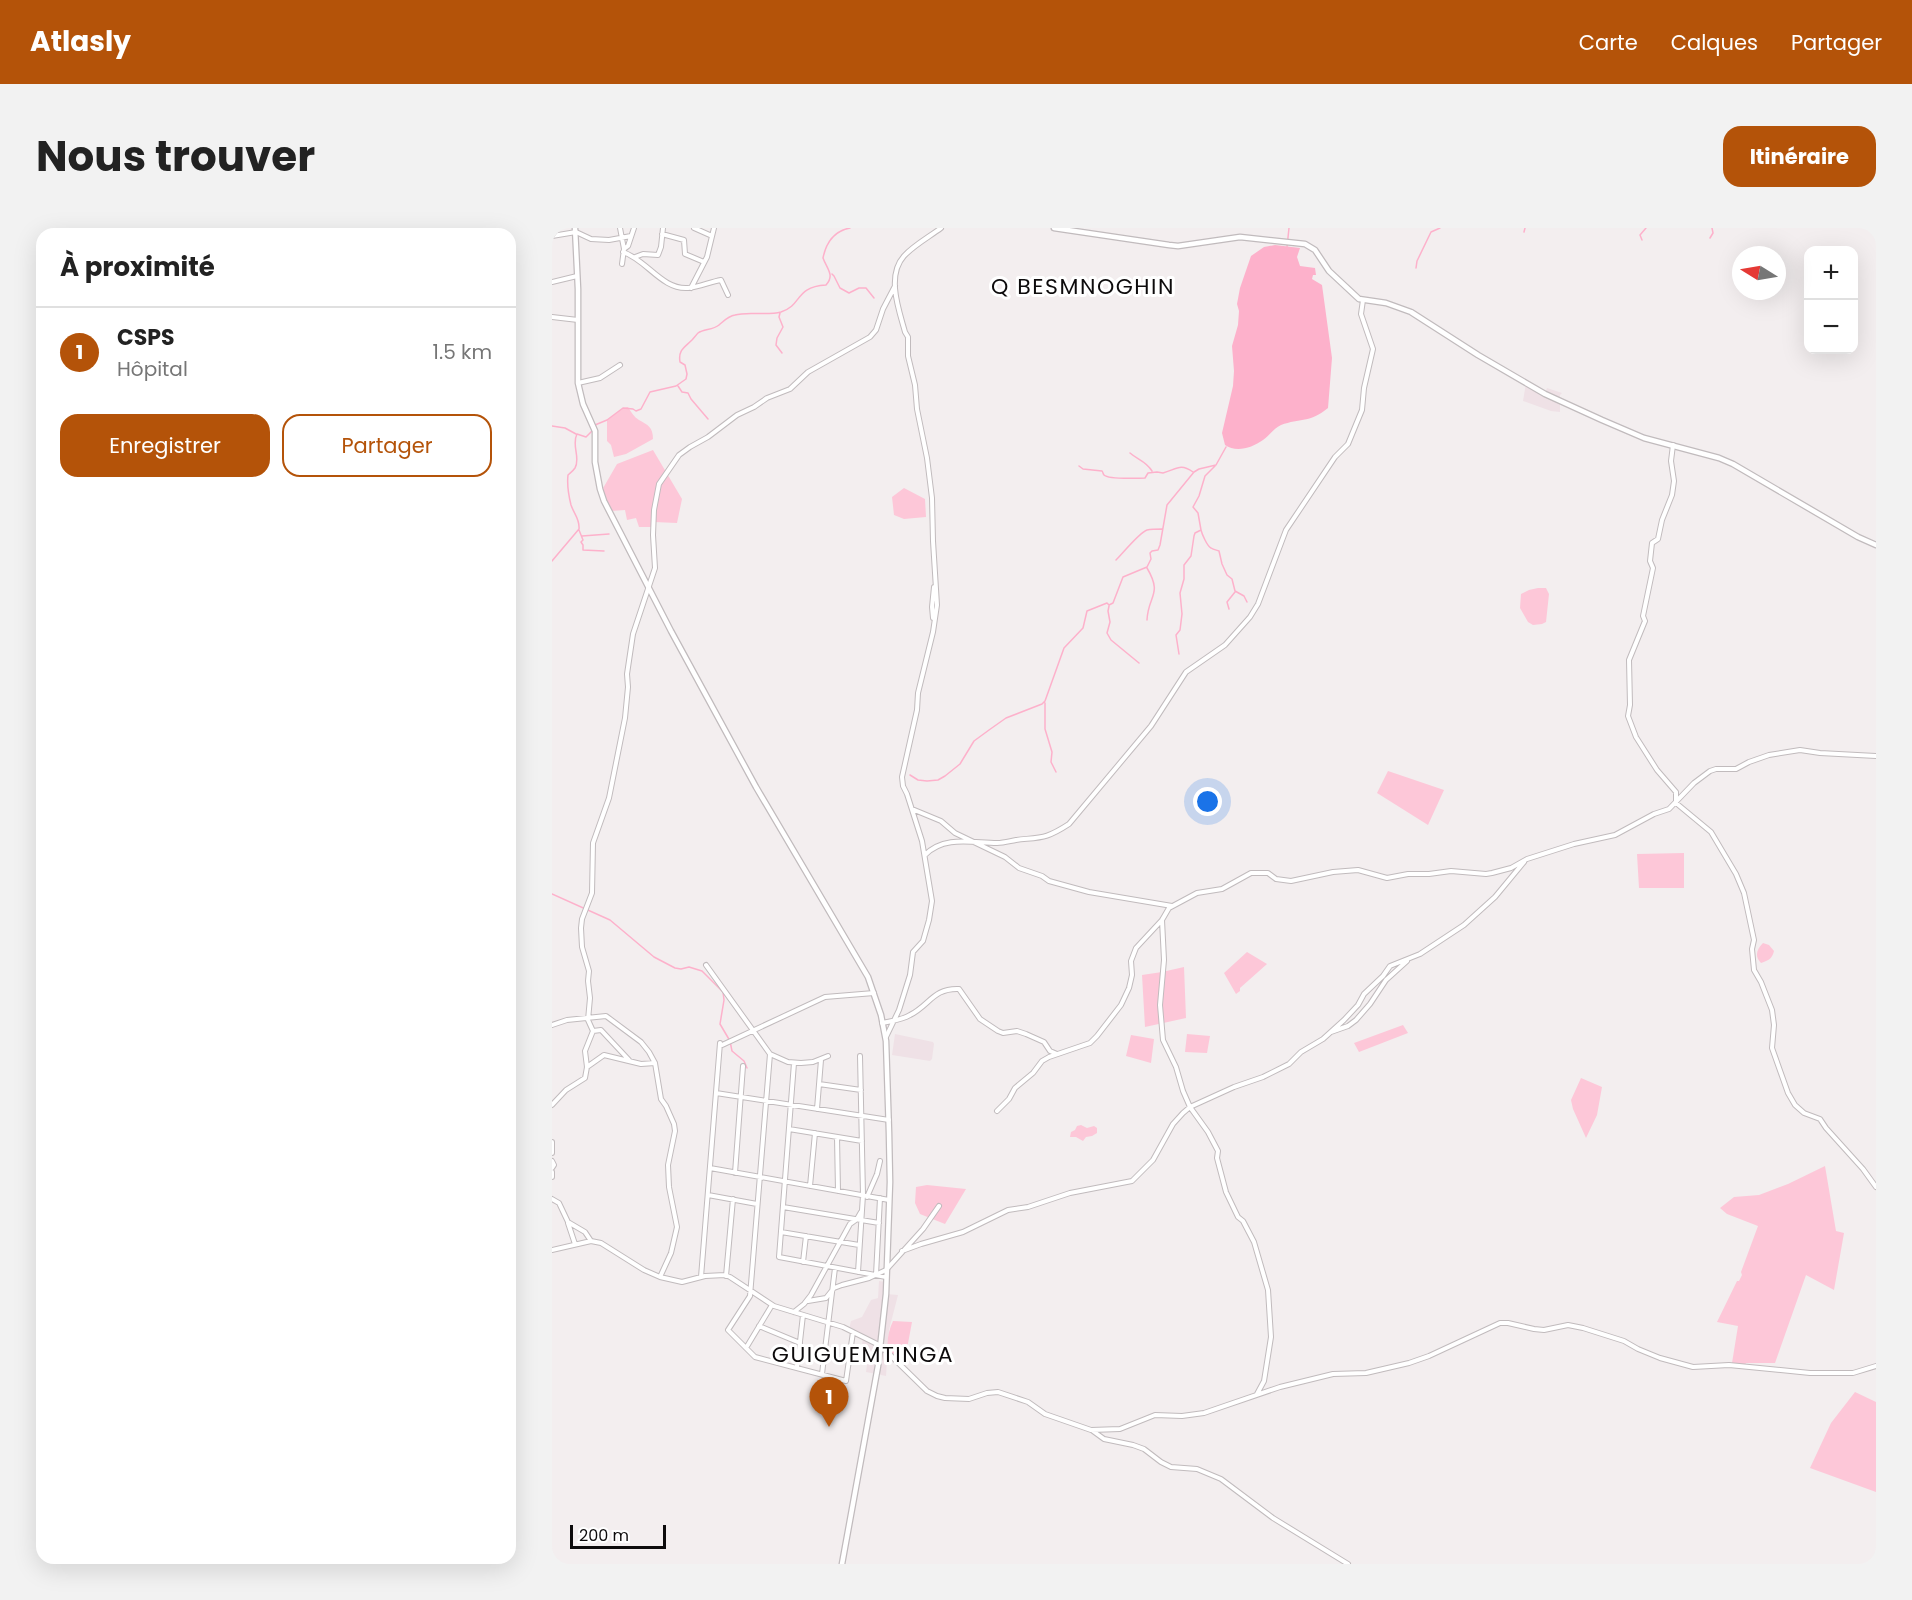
<!DOCTYPE html>
<html lang="fr">
<meta charset="utf-8">
<style>
:root{--surface:#fff;--page:#f2f2f2;--text:#222;--muted:#767676;--line:#e0e0e0;--accent:#b45309}
body{margin:0;font-family:Poppins,sans-serif;background:var(--page);color:var(--text)}
.controls{position:absolute;right:18px;top:18px;display:grid;overflow:hidden;border-radius:12px;box-shadow:0 6px 24px #0002}
.controls button{width:54px;height:54px;display:grid;place-items:center;padding:0;border:0;border-bottom:2px solid var(--line);background:var(--surface);color:var(--text);font:30px sans-serif}
.compass{position:absolute;left:1180px;top:18px;width:54px;height:54px;border-radius:50%;background:var(--surface);box-shadow:0 6px 24px #0002;rotate:281deg}
.scale{position:absolute;left:18px;bottom:15px;width:96px;box-sizing:border-box;padding-left:6px;border:3px solid #0d0b0c;border-top:0;font-size:16px;line-height:21px;white-space:nowrap;color:#0d0b0c;-webkit-text-stroke:4px #fff;paint-order:stroke}
.you{position:absolute;left:656px;top:574px;width:21px;height:21px;margin:-15px;border:4px solid #fff;border-radius:50%;background:#1a73e8;box-shadow:0 0 0 9px #1a73e833}
.badge{display:grid;place-items:center;width:39px;height:39px;border-radius:50%;background:var(--accent);color:#fff;font-size:20px;font-weight:700}
.pin{position:absolute;translate:-50% -50px;filter:drop-shadow(0 2px 3px #0008)}
.pin::after{content:'';position:absolute;top:32px;width:21px;height:18px;background:inherit;clip-path:polygon(0 0,100% 0,50% 100%)}
.list{margin:0;padding:0;list-style:none}
h2{display:flex;justify-content:space-between;align-items:center;height:78px;margin:0;padding:0 24px;font-size:26px}
h2 small{font-size:20px;font-weight:400;color:var(--muted)}
.list li{display:grid;grid-template-columns:39px 1fr auto;gap:18px;align-items:center;box-sizing:border-box;height:90px;padding:0 24px;border-top:2px solid var(--line)}
.list b{display:block;font-size:22px;white-space:nowrap}
.list p{margin:0;font-size:20px;white-space:nowrap;color:var(--muted)}
.list em{font-size:20px;font-style:normal;color:var(--muted)}
.actions{display:flex;gap:12px;padding:18px 24px}
.actions a{flex:1;padding:14px 0;border:2px solid var(--accent);border-radius:18px;text-align:center;font-size:21px;color:var(--accent)}
.actions .main{background:var(--accent);color:#fff}
.map{position:relative;flex:none;width:1324px;height:1336px;overflow:hidden;border-radius:18px}
header{display:flex;align-items:center;gap:36px;box-sizing:border-box;height:84px;padding:0 30px;background:var(--accent);color:#fff}
header strong{font-size:28px}
nav{display:flex;gap:33px;margin-inline-start:auto;font-size:21px}
.intro{display:flex;align-items:center;justify-content:space-between;box-sizing:border-box;height:144px;padding:0 36px}
h1{margin:0;font-size:42px}
.button{padding:15px 27px;border-radius:18px;background:var(--accent);color:#fff;font-size:21px;font-weight:700}
main{display:flex;gap:36px;padding:0 36px}
aside{flex:1;background:var(--surface);border-radius:18px;box-shadow:0 6px 24px #0002}
.map>svg:first-child{display:block}
.built{fill:#efe1e6}
.green{fill:#fdc7d8}
.water{fill:#fdb1cb}
.lines{fill:none;stroke-linecap:round;stroke-linejoin:round}
.stream{stroke:#fdb1cb;stroke-width:1.5}
.minor-casing{stroke:#c1bbbd;stroke-width:6}
.tertiary-casing{stroke:#c1bbbd;stroke-width:7}
.minor{stroke:#fff;stroke-width:4}
.tertiary{stroke:#fff;stroke-width:4.5}
.labels{text-anchor:middle;dominant-baseline:central;stroke-width:6;stroke-linejoin:round;paint-order:stroke}
.quarter-label{font-size:22px;letter-spacing:1.5px;fill:#0d0b0c;stroke:#fff}
</style>
<header>
<strong>Atlasly</strong>
<nav><a>Carte</a><a>Calques</a><a>Partager</a></nav>
</header>
<div class="intro"><h1>Nous trouver</h1><a class="button">Itinéraire</a></div>
<main>
<aside>
<h2>À proximité<small></small></h2>
<ul class="list">
<li><span class="badge">1</span><div><b>CSPS</b><p>Hôpital</p></div><em>1.5 km</em></li>
</ul>
<div class="actions"><a class="main">Enregistrer</a><a>Partager</a></div>
</aside>
<div class="map">
<svg width="1324" height="1336" viewBox="0 0 1324 1336">
<rect width="100%" height="100%" fill="#f3eeef"/>
<path class="built" d="M 974,155 L 993,166 L 995,160 L 1010,165 L 1008,167 L 1008,184 L 999,183 L 971,173 Z
M 343,806 L 381,814 L 382,816 L 380,831 L 378,833 L 340,827 Z
M 327,1053 L 334,1054 L 334,1066 L 346,1067 L 337,1102 L 334,1148 L 314,1144 L 317,1122 L 310,1118 L 311,1109 L 297,1102 L 299,1093 L 310,1089 L 319,1072 L 326,1070 Z"/>
<path class="green" d="M 76,179 C 79,184 82,189 87,192 C 96,197 101,199 101,211 L 74,226 L 62,229 L 59,217 L 55,213 L 55,192 L 71,180 Z
M 101,222 L 130,271 L 125,295 L 102,294 L 102,299 L 87,299 L 84,290 L 75,292 L 73,282 L 59,283 L 50,262 L 65,236 Z
M 352,260 L 373,271 L 374,289 L 352,291 L 342,287 L 340,269 Z
M 986,360 L 994,360 L 997,366 L 994,394 L 990,396 L 981,397 L 976,394 L 968,380 L 969,366 L 977,362 Z
M 836,543 L 892,562 L 876,597 L 825,565 Z
M 1132,625 L 1132,660 L 1087,660 L 1085,626 Z
M 1211,715 L 1217,717 L 1222,723 C 1220,731 1217,732 1209,735 C 1202,728 1205,721 1211,715 Z
M 695,724 L 715,736 L 688,760 L 688,763 L 684,766 L 672,745 Z
M 632,739 L 634,790 L 593,799 L 590,747 L 610,744 Z
M 851,797 L 856,805 L 807,824 L 802,815 Z
M 635,806 L 658,808 L 655,825 L 633,824 Z
M 579,807 L 602,811 L 599,835 L 574,828 Z
M 1029,850 L 1050,859 L 1045,887 L 1034,910 L 1021,881 L 1019,872 Z
M 529,897 L 535,900 L 542,898 L 545,900 L 545,905 L 540,908 L 534,909 L 531,913 L 524,909 L 518,909 L 519,904 L 523,902 L 525,898 Z
M 1273,938 L 1284,1003 L 1292,1005 L 1282,1062 L 1254,1047 L 1223,1135 L 1194,1135 L 1193,1137 L 1180,1135 L 1186,1098 L 1165,1094 L 1185,1053 L 1187,1053 L 1190,1047 L 1189,1044 L 1206,998 L 1175,986 L 1168,980 L 1182,969 L 1207,967 L 1236,956 Z
M 375,957 L 414,961 L 393,996 L 368,986 L 363,975 L 364,959 Z
M 341,1093 L 360,1094 L 354,1126 L 337,1126 C 334,1115 336,1104 341,1093 Z
M 1303,1164 L 1324,1174 L 1324,1264 L 1258,1240 L 1279,1195 Z"/>
<path class="water" d="M 723,17 L 748,20 L 745,29 L 748,38 L 763,40 L 764,47 L 761,47 L 760,51 L 770,57 L 780,130 L 776,180 C 758,195 748,190 729,197 C 722,200 717,208 711,212 C 700,220 684,225 673,217 L 670,205 L 681,158 L 682,143 L 680,118 L 686,97 L 687,83 L 685,76 L 688,60 L 699,28 L 712,19 Z"/>
<g class="lines">
<path class="stream" d="M 972,4 L 973,0
M 1158,10 L 1161,5 L 1160,0
M 1090,12 L 1088,7 L 1094,0
M 735,19 L 737,0
M 864,40 L 865,33 L 879,4 L 888,0
M 280,46 L 282,48 L 288,60 L 297,65 L 307,60 L 314,60 L 322,70
M 228,85 L 227,89 L 231,99 L 225,110 L 224,117 L 230,125
M 126,158 L 130,164 L 136,165 L 139,171 L 156,191
M 43,197 L 55,192 L 71,180 L 81,181 L 84,183 L 89,181 L 98,164 L 124,158 L 134,151 L 135,146 L 133,137 L 128,134 C 126,122 132,120 140,112 C 141,111 145,106 146,105 C 152,101 161,102 167,97 C 172,93 176,88 183,87 C 195,83 215,88 229,84 C 251,77 242,59 274,57 C 283,47 275,41 271,30 C 274,15 282,3 298,0
M 0,198 L 13,200 L 24,206
M 578,225 C 586,232 594,233 600,243
M 527,238 L 531,241 L 550,243 C 551,244 551,246 552,247 C 557,252 586,250 593,250 L 596,245 L 605,244 L 611,245 C 625,241 628,235 641,244
M 27,302 L 31,312 L 29,314 L 31,317 L 31,322 L 52,323
M 649,302 C 650,306 655,318 659,320 C 662,322 665,322 667,323 L 670,336 L 675,347 L 680,351 L 683,363 L 692,368 L 695,374
M 30,308 L 57,306
M 564,332 C 571,325 588,304 595,302 C 600,301 606,301 610,301
M 0,333 L 27,301 C 28,291 22,286 19,277 C 17,269 15,256 16,247 C 18,245 21,243 23,240 C 29,230 19,217 25,206 L 34,209 L 41,202
M 557,378 L 556,383 L 558,394 L 555,405 L 559,412 L 587,435
M 677,381 L 675,374 L 683,364
M 595,392 C 596,367 611,367 595,340
M 627,426 L 624,407 L 628,402 L 630,386 L 628,365 L 632,351 L 632,337 L 639,328 L 642,308 L 643,305 L 649,302 L 646,285 L 641,279 L 647,268 L 653,248 L 663,238
M 493,475 L 493,501 L 500,524 L 499,534 L 504,544
M 358,547 L 366,552 L 375,553 L 386,552 L 393,548 L 408,536 L 422,513 L 437,502 L 454,490 L 490,476 L 493,473 L 512,420 L 531,400 L 535,383 L 555,375 L 557,377 L 561,375 L 571,349 L 595,339 L 599,331 L 598,325 L 600,323 L 606,322 L 608,317 L 615,277 L 642,244 L 647,241 L 664,237 L 674,219
M 0,666 L 58,692 L 102,729 L 123,740 L 129,741 L 137,739 L 150,743 L 171,764 L 172,772 L 168,796 L 178,813 L 180,823 L 192,833 L 195,840"/>
<defs>
<path id="minor" d="M 68,0 L 72,21 L 70,36
M 142,0 L 160,8
M 110,6 L 132,12 L 133,26 L 152,34
M 0,8 L 24,4 L 39,11 L 57,12 L 79,8
M 72,21 L 76,18 L 82,0
M 71,24 C 95,32 110,62 136,60 C 147,59 158,54 169,52 L 176,67
M 83,29 L 91,26 L 106,27 L 109,19 L 111,0
M 0,54 L 25,48
M 139,60 L 155,29 L 162,0
M 0,89 L 26,92
M 26,155 L 48,150 L 68,137
M 1121,217 L 1119,233 L 1122,253 L 1120,267 L 1110,292 L 1106,311 L 1100,315 L 1098,333 L 1101,340 L 1091,388 L 1093,393 L 1077,432 L 1078,477 L 1076,488 L 1084,509 L 1105,542 L 1124,564 L 1124,575 L 1159,604 L 1184,646 L 1192,665 L 1202,712 L 1200,721 L 1202,742 L 1209,754 L 1220,782 L 1222,797 L 1220,820 L 1236,865 L 1243,877 L 1252,885 L 1268,891 L 1274,900 L 1311,941 L 1324,959
M 381,390 L 380,379 L 382,359
M 360,581 L 389,593 L 403,605 L 453,629 L 467,640 L 490,648 L 497,653 L 537,664 L 620,678
M 373,627 C 392,607 421,615 445,615 C 452,615 458,613 464,612 C 490,609 494,611 517,596 L 599,498 L 634,444 L 673,417 L 698,389 L 706,376 L 734,302 L 783,229 L 796,216 L 810,182 L 812,160 L 821,121 L 809,86 L 811,72
M 610,692 L 612,732 L 608,777 L 611,812 L 624,839 L 631,863 L 638,879 L 656,904 L 666,923 L 665,930 L 674,964 L 686,989 L 691,993 L 702,1014 L 716,1062 L 719,1109 L 712,1153 L 705,1166
M 154,737 L 218,826 L 236,834 L 249,835 L 261,834 L 276,828
M 330,795 C 339,793 350,792 358,787 C 378,777 381,760 407,761 L 428,791 L 446,803 L 451,805 L 465,803 L 474,806 L 492,814 L 498,823 L 505,826
M 0,797 L 15,792 L 54,788 L 89,814 L 97,824 L 103,835 L 109,871 L 114,878 L 122,896 L 123,903 L 116,937 L 117,959 L 125,999 L 119,1025 L 108,1049
M 41,803 L 49,802 L 77,832
M 779,804 L 796,798 L 804,792 L 818,776 L 834,752 L 855,733
M 334,809 L 347,782 L 358,747 L 361,724 L 371,713 L 377,692 L 380,673 L 370,613 L 355,566 L 351,558 L 350,549 L 365,482 L 366,465 L 381,404 L 385,377 L 381,313 L 380,270 L 375,230 L 365,181 L 363,157 L 356,128 L 356,109 L 353,104 C 347,82 334,48 352,28 C 362,17 377,9 389,0
M 168,818 L 273,769 L 322,765
M 218,826 L 198,1068 L 176,1102 L 203,1129 L 294,1153 L 301,1104
M 242,835 L 227,1029 L 334,1049
M 35,839 L 52,827 L 89,836 L 103,835
M 267,856 L 309,862
M 164,865 L 337,892
M 0,877 L 14,862 L 33,850 L 35,839 L 33,823 L 41,803 L 36,792 L 38,770 L 36,753 L 37,743 L 30,719 L 29,700 L 30,691 L 40,665 L 41,615 L 57,570 L 73,490 L 76,459 L 75,446 L 81,406 L 103,340 L 101,307 L 102,282 L 107,256 L 127,227 L 138,219 L 156,209 L 185,187 L 202,179 L 215,170 L 238,161 L 256,144 L 318,109 L 324,102 L 331,81 L 343,58
M 265,881 L 269,832
M 445,883 L 457,871 L 463,860 L 481,845 L 490,833 L 497,829 L 538,815 L 545,808 L 569,777 L 577,760 L 580,747 L 579,733 L 584,720 L 610,692 L 617,680 L 645,665 L 670,661 L 699,645 L 716,645 L 724,651 L 739,653 L 781,644 L 806,642 L 835,650 L 856,646 L 877,646 L 899,643 L 934,646 L 940,645 L 959,640 L 975,631 L 1022,616 L 1063,607 L 1102,586 L 1117,581 L 1142,555 L 1158,543 L 1164,541 L 1184,541 L 1197,534 L 1217,527 L 1248,522 L 1268,525 L 1324,528
M 237,901 L 310,913
M 285,909 L 286,963
M 0,914 L 0,925
M 0,933 L 2,937 L 0,940
M 158,940 L 337,972
M 0,944 L 0,949
M 183,945 L 191,838
M 258,958 L 263,905
M 156,967 L 205,976
M 315,969 L 325,946 L 328,933
M 0,971 L 7,975 L 16,994 L 33,1004 L 39,1013
M 231,979 L 327,995
M 16,995 L 23,1016
M 229,1004 L 307,1017
M 0,1022 L 39,1013 L 49,1015 L 92,1042 L 108,1049 L 130,1054 L 153,1048 L 173,1047 L 178,1049 L 222,1078 L 291,1099 L 329,1118 L 375,1163 L 385,1168 L 393,1170 L 417,1171 L 435,1165 L 446,1164 L 476,1174 L 493,1186 L 539,1202 L 568,1201 L 603,1187 L 630,1188 L 652,1185 L 728,1159 L 781,1146 L 814,1145 L 857,1135 L 877,1128 L 948,1095 L 956,1095 L 982,1101 L 992,1102 L 1016,1097 L 1031,1100 L 1072,1113 L 1086,1121 L 1108,1130 L 1141,1139 L 1177,1137 L 1258,1145 L 1301,1145 L 1324,1138
M 350,1023 L 369,1016 L 411,1004 L 456,982 L 476,979 L 518,965 L 580,953 L 601,932 L 621,896 L 631,885 L 638,879 L 682,859 L 711,849 L 737,836 L 749,824 L 771,811 L 792,792 L 806,777 L 812,766 L 831,748 L 838,738 L 868,726 L 912,697 L 943,669 L 972,634
M 251,1034 L 254,1008
M 306,1044 L 311,967 L 308,828
M 324,1047 L 328,970
M 174,1048 L 181,971
M 149,1049 L 168,815
M 256,1073 L 274,1070 L 282,1060 L 290,1057 L 317,1050 L 334,1042 L 371,1001 L 387,978
M 242,1084 L 252,1076 L 259,1067 L 298,996 L 305,991 L 309,984
M 207,1098 L 248,1115
M 194,1120 L 220,1077
M 245,1140 L 251,1087
M 270,1146 L 283,1040
M 541,1203 L 552,1211 L 581,1217 L 592,1221 L 609,1234 L 619,1239 L 645,1241 L 669,1251 L 721,1290 L 796,1336"/>
<path id="tertiary" d="M 23,0 L 26,61 L 26,155 L 31,176 L 43,203 L 43,234 L 48,261 L 52,273 L 119,403 L 204,559 L 316,749 L 329,787 L 334,813 L 337,905 L 338,954 L 334,1066 L 326,1138 L 290,1336
M 502,0 L 617,17 L 626,18 L 688,9 L 753,16 L 763,22 L 777,43 L 807,71 L 834,75 L 859,84 L 926,127 L 993,166 L 1050,192 L 1092,210 L 1167,230 L 1181,236 L 1306,309 L 1324,317"/>
</defs>
<use href="#minor" class="minor-casing"/>
<use href="#tertiary" class="tertiary-casing"/>
<use href="#minor" class="minor"/>
<use href="#tertiary" class="tertiary"/>
</g>
<g class="labels">
<g class="quarter-label">
<text x="531" y="58">Q BESMNOGHIN</text>
<text x="311" y="1126">GUIGUEMTINGA</text>
</g>
</g>
</svg>
<div class="controls">
<button>+</button>
<button>−</button>
</div>
<svg class="compass" viewBox="-18 -18 36 36"><path d="M0-13l5 13h-10z" fill="#e53935"/><path d="M0 13l5-13h-10z" fill="#767676"/></svg>
<div class="scale">200 m</div>
<div class="you"></div>
<div class="pin badge" style="left:277px;top:1199px">1</div>
</div>
</main>
